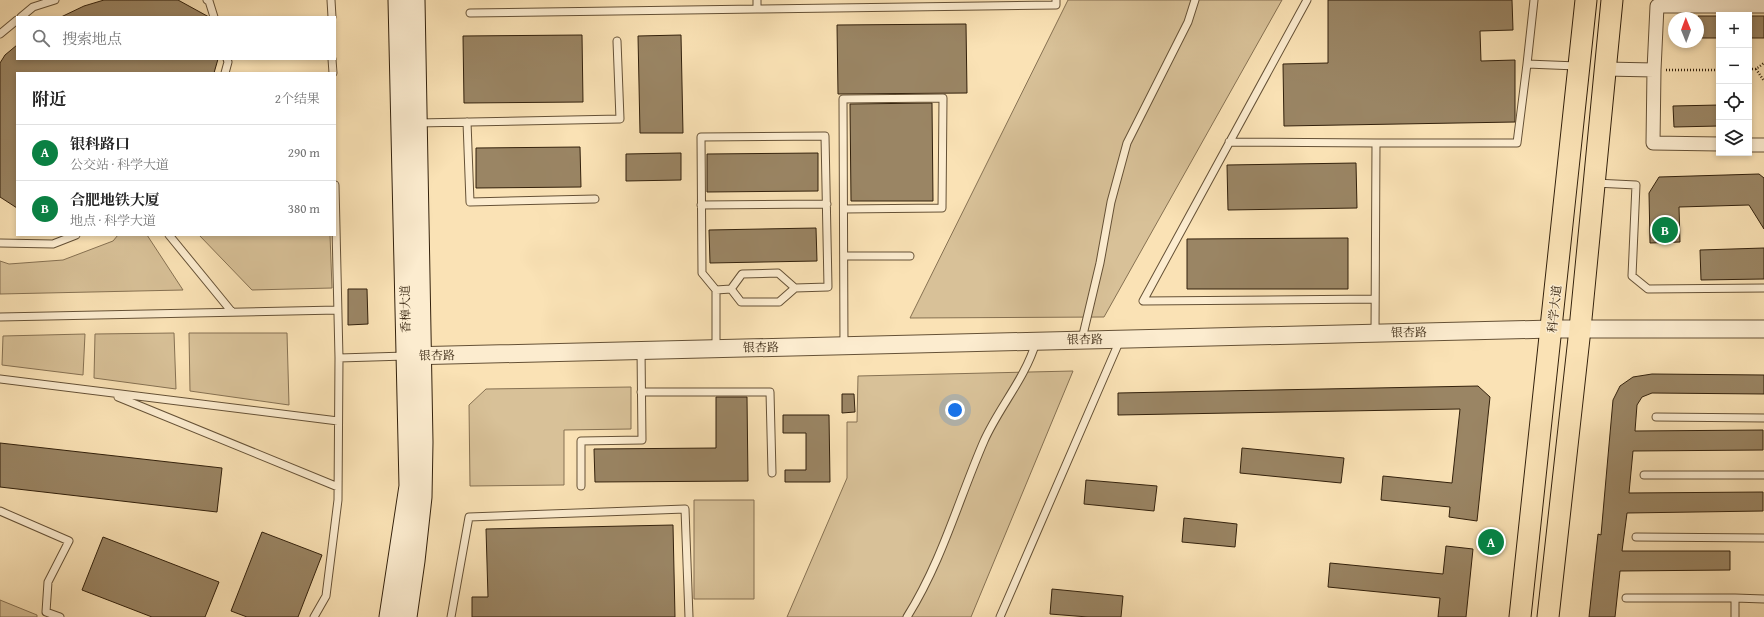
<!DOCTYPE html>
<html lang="zh">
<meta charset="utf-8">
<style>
:root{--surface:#fff;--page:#f6f6f6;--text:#222;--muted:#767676;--line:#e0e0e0;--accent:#0b8043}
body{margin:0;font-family:"Gentium Book Plus","Noto Serif SC",serif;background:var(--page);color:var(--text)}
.controls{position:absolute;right:12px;top:12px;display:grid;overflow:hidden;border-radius:0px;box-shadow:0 2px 6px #0003}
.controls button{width:36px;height:36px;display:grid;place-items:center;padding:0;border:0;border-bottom:1px solid var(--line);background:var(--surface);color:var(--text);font:20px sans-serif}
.compass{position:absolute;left:1668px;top:12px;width:36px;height:36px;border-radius:50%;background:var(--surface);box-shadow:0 2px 6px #0003;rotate:359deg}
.you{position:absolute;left:955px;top:410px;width:14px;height:14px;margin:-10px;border:3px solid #fff;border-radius:50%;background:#1a73e8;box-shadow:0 0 0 6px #1a73e833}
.badge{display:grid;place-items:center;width:26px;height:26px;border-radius:50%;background:var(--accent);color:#fff;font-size:13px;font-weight:700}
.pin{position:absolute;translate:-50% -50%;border:2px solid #fff;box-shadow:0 1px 4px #0006}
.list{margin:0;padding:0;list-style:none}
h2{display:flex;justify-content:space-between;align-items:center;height:52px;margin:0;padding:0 16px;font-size:17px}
h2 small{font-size:13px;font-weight:400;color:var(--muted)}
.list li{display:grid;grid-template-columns:26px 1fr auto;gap:12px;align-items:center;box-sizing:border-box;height:56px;padding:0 16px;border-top:1px solid var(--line)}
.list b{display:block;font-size:15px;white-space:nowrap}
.list p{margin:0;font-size:13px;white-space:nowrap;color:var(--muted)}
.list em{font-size:13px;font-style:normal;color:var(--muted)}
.icon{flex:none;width:22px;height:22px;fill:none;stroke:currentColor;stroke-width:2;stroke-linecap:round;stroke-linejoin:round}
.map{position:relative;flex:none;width:1764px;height:617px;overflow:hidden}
.search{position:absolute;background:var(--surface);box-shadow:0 2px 6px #0003;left:16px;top:16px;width:320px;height:44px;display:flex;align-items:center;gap:10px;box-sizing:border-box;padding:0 14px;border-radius:0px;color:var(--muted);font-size:15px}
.panel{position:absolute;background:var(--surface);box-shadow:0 2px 6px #0003;left:16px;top:72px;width:320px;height:164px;border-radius:0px}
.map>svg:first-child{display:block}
.green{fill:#d8c198;stroke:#867152}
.building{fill:#9a8564;stroke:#33210c}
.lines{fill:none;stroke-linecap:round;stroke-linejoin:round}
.service-casing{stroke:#655136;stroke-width:9}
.minor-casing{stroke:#655136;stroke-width:15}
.tertiary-casing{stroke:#655136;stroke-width:19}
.secondary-casing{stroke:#33210c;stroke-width:21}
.primary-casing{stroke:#33210c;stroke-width:23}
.path{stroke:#33210c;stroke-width:2.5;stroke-dasharray:1 2;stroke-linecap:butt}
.service{stroke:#fceccf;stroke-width:7}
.minor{stroke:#fceccf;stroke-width:13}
.tertiary{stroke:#fceccf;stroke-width:17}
.secondary{stroke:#fceccf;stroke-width:19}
.primary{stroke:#fae2b5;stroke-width:21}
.labels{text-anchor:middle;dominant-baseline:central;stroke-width:3;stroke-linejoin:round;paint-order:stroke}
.street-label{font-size:12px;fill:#33210c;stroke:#fceccf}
</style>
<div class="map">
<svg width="1764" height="617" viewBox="0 0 1764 617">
<rect width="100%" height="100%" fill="#fae2b5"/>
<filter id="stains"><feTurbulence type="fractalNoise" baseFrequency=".005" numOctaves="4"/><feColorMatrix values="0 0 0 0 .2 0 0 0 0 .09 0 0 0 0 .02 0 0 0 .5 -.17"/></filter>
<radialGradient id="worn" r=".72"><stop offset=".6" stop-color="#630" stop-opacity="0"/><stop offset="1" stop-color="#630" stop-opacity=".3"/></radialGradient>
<path class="green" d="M 1068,0 L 1282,0 L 1104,317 L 910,318 Z
M 118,235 L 147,235 L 183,290 L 0,294 L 0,261 L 9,264 L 63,260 L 113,241 Z
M 199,235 L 330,235 L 332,288 L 252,290 Z
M 174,333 L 176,389 L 94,378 L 95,334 Z
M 189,333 L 287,333 L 289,405 L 190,391 Z
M 85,334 L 83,375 L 2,365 L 3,336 Z
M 1073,371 L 971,617 L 787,617 L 847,478 L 847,422 L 857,422 L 858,376 Z
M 631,387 L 631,429 L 564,430 L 564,485 L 470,486 L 469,405 L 486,389 Z
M 694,500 L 754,500 L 754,599 L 694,599 Z
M 0,600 L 37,615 L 37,617 L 0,617 Z"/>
<path class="building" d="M 104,0 L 178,0 L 209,17 L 61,17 L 84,6 Z
M 1328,0 L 1512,0 L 1513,30 L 1480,31 L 1481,61 L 1515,60 L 1515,122 L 1284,126 L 1283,64 L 1328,63 Z
M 1698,16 L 1719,16 L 1719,38 L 1698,38 Z
M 1749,16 L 1764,16 L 1764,38 L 1749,38 Z
M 966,24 L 967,93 L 838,94 L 837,25 Z
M 582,35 L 583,102 L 464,103 L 463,36 Z
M 681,35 L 683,133 L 640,133 L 638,36 Z
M 17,45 L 17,59 L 218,59 L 214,73 L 17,73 L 17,208 L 0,197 L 0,63 L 5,55 Z
M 932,103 L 933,201 L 851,201 L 850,104 Z
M 1719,105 L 1719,126 L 1674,127 L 1673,106 Z
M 580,147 L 581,187 L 476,188 L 476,148 Z
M 681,153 L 681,180 L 626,181 L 626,154 Z
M 818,153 L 818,191 L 707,192 L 707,154 Z
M 1356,163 L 1357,208 L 1228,210 L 1227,165 Z
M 1759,174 L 1764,178 L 1764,229 L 1749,205 L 1679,207 L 1680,242 L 1650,243 L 1649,193 L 1659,177 Z
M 816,228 L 817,261 L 710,263 L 709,230 Z
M 1348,238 L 1348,289 L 1187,289 L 1187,239 Z
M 1764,248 L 1764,279 L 1701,280 L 1700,250 Z
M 348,289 L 367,289 L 368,324 L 348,325 Z
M 1652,374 L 1764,375 L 1764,394 L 1652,393 L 1642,397 L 1637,405 L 1635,431 L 1763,430 L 1763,450 L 1633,451 L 1629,493 L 1763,492 L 1763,511 L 1627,513 L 1622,551 L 1730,551 L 1730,570 L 1620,571 L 1615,617 L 1589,617 L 1598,534 L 1601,535 L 1613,400 L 1620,386 L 1633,377 Z
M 1478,386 L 1490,397 L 1477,521 L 1449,517 L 1450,507 L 1381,500 L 1383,476 L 1452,483 L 1460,409 L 1118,415 L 1118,393 Z
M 842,394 L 854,394 L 855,412 L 842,413 Z
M 716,397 L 747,397 L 748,481 L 595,482 L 594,449 L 716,448 Z
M 783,415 L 829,415 L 830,482 L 785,482 L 785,470 L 806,470 L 806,433 L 783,433 Z
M 0,443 L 222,468 L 217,512 L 0,487 Z
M 1242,448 L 1344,458 L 1341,483 L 1240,473 Z
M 1086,480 L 1157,486 L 1154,511 L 1084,504 Z
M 1184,518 L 1237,524 L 1235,547 L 1182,542 Z
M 673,525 L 675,617 L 472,617 L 472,597 L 488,597 L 486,529 Z
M 262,532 L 322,555 L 298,617 L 247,617 L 231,611 Z
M 103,537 L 219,582 L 205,617 L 152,617 L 82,590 Z
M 1446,546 L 1473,549 L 1466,617 L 1438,617 L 1440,598 L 1328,587 L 1330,563 L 1443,574 Z
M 1052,589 L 1123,596 L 1121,617 L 1088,617 L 1050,614 Z"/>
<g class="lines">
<defs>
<path id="service" d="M 207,0 L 209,1 L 214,17
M 331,0 L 332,17
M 757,0 L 757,9 L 1056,5 L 1056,0
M 1307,0 L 1143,301 L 1375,299
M 470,13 L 757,9
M 21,17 L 33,7 L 55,0
M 0,34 L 17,20
M 332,59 L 333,73
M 1527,64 L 1534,0
M 225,73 L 228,62 L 227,59
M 467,122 L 470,202 L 595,199
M 417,123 L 620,119 L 617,41
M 1229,142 L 1376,143
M 1595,183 L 1636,185 L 1632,276 L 1648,289 L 1764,288
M 335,185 L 339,358 L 406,356
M 701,205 L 827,204
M 844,209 L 942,208 L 943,98 L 843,99 L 844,345
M 169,235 L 232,312
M 0,243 L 53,244 L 76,235
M 844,256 L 910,256
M 731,289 L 742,274 L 778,273 L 795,288
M 716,290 L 731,289 L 741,302 L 779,302 L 795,288 L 828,287 L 825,136 L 701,137 L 702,273 L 716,290 L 716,348
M 0,317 L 338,310
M 1375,333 L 1376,143 L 1517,143 L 1527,64 L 1577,66
M 1082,339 L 1100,263 L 1111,202 L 1127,143 L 1188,22 L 1195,0
M 0,379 L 338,421
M 641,392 L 770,392 L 772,473
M 118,397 L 338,487
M 1656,417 L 1764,418
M 1644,475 L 1764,475
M 581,486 L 581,441 L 642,440 L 641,350
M 0,511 L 69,541 L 48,582 L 46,612 L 60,617
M 1636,537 L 1764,538
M 1626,598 L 1735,598
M 314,617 L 326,596 L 338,500 L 339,358
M 451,617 L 469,517 L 685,509 L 689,617
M 907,617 C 942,561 958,501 984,441 C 999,407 1025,379 1036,342
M 1000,617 L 1120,340
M 1735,617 L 1735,598 L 1764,599"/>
<path id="minor" d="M 1605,69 L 1654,70 L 1657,6 L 1764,6
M 1654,70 L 1653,143 L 1719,144
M 1749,145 L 1764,145"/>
<path id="tertiary" d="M 408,356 L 1552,329 L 1764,329"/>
<path id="secondary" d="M 389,617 L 409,486 L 398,0
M 407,617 L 415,561 L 422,497 L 423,442 L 415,0"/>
<path id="primary" d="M 1520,617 L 1586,0
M 1548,617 L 1580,329 L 1612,0"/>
</defs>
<use href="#service" class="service-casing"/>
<use href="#minor" class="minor-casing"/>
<use href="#tertiary" class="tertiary-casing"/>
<use href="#secondary" class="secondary-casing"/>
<use href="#primary" class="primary-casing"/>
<path class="path" d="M 1749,69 L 1756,69 L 1764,63
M 1756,69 L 1764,81
M 1666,70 L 1719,70"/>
<use href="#service" class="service"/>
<use href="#minor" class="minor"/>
<use href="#tertiary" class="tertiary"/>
<use href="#secondary" class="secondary"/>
<use href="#primary" class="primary"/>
</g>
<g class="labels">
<g class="street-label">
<text transform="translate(405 309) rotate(-91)">香樟大道</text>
<text transform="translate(1554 309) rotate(-84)">科学大道</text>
<text transform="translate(1409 332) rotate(-1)">银杏路</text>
<text transform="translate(1085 339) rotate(-1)">银杏路</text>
<text transform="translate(761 347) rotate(-1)">银杏路</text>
<text transform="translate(437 355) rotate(-1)">银杏路</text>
</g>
</g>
<rect width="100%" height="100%" filter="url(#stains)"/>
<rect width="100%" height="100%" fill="url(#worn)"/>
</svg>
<div class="controls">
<button>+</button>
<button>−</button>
<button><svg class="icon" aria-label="locate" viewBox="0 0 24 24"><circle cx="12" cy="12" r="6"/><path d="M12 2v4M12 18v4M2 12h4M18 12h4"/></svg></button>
<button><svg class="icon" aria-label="layers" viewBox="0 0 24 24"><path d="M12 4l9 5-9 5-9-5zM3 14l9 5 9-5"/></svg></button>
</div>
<svg class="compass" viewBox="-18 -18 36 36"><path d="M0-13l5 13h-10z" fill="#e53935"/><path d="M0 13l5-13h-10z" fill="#767676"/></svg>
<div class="you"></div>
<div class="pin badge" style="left:1491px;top:542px">A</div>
<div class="pin badge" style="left:1665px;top:230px">B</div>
<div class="search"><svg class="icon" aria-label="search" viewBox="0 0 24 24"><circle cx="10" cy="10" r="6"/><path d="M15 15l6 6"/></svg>搜索地点</div>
<section class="panel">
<h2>附近<small>2个结果</small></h2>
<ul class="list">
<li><span class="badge">A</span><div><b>银科路口</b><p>公交站 · 科学大道</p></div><em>290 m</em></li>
<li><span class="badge">B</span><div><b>合肥地铁大厦</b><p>地点 · 科学大道</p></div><em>380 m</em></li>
</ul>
</section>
</div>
